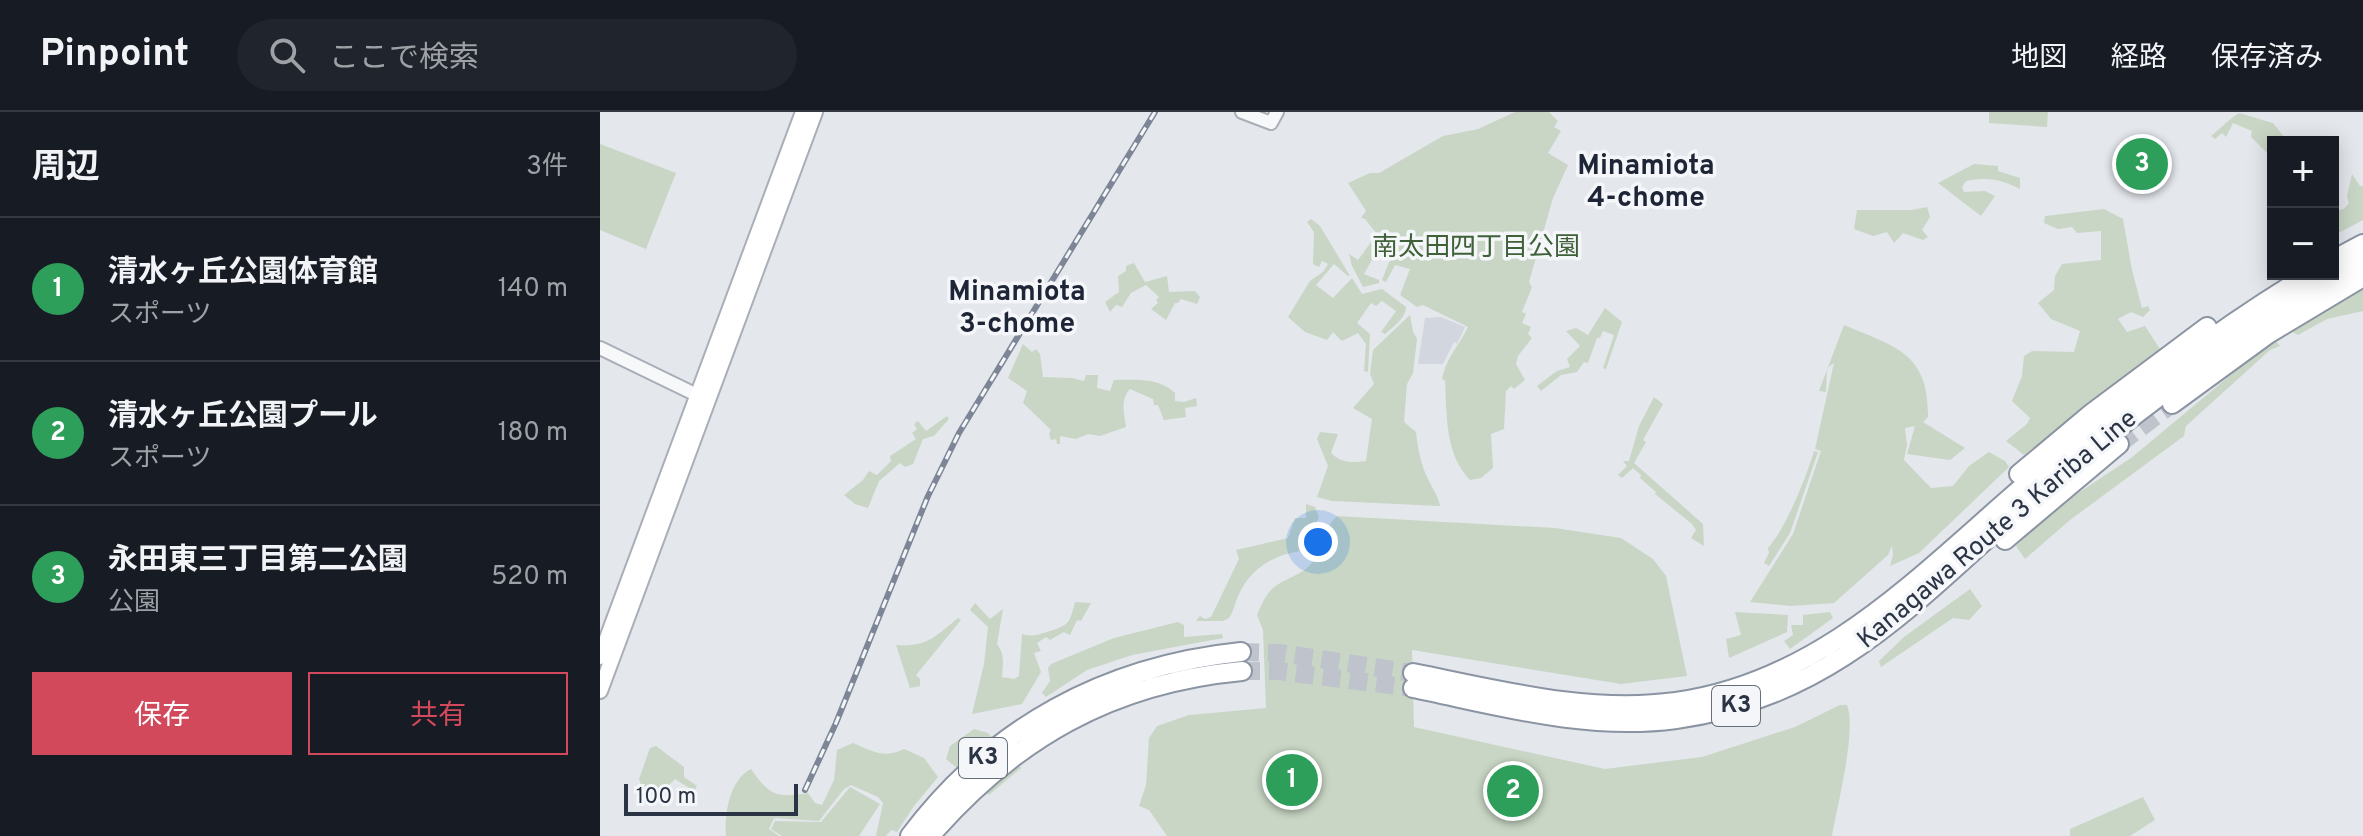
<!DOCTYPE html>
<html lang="ja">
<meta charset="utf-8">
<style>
:root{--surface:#171b24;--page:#20242c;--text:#f1f3f6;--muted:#9ea1a6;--line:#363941;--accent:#d1495b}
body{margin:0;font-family:Overpass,"Noto Sans JP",sans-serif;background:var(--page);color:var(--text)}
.controls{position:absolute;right:24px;top:24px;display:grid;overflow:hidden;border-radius:0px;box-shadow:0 4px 20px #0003}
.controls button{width:72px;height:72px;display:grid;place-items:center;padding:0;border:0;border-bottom:2px solid var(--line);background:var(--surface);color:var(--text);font:40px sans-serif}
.scale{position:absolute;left:24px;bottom:20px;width:174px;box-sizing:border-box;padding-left:8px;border:4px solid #2b3445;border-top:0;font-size:22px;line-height:28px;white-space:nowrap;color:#2b3445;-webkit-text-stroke:6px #f4f6f9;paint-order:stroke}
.you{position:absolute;left:718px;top:430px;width:28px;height:28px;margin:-20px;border:6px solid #fff;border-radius:50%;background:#1a73e8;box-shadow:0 0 0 12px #1a73e833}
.badge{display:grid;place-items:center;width:52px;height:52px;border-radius:50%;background:var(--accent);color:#fff;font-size:26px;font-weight:700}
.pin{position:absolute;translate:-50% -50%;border:4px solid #fff;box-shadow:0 2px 8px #0006}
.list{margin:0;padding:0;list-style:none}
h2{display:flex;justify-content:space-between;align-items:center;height:104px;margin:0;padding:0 32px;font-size:34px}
h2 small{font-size:26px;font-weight:400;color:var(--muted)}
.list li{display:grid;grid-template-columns:52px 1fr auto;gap:24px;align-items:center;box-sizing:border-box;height:144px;padding:0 32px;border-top:2px solid var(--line)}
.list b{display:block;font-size:30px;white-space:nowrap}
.list p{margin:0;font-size:26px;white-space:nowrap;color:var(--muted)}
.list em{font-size:26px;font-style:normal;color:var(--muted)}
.actions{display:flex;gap:16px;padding:24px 32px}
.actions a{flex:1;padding:18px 0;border:2px solid var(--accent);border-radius:0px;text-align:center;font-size:28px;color:var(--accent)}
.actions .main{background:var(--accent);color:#fff}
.icon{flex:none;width:44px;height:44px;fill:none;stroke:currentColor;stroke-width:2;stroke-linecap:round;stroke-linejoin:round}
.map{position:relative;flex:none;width:1763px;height:724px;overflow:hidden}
header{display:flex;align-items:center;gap:48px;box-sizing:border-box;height:112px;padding:0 40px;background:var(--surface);border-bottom:2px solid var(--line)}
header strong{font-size:38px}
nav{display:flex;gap:44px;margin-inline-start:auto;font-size:28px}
.search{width:560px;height:72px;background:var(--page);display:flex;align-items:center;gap:20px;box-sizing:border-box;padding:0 28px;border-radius:44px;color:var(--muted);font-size:30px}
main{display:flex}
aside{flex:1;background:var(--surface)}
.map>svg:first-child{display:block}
.built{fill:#d2d6de}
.green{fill:#c9d6c5}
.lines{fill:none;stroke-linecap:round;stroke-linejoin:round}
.motorway-tunnel{stroke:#bfc3cb;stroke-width:18;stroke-dasharray:18 9;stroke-linecap:butt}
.tertiary-casing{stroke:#a9aeb7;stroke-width:16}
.secondary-casing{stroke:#a9aeb7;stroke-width:18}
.motorway-casing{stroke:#8b94a3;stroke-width:22}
.tertiary{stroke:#f7f8fa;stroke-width:12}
.secondary{stroke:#fff;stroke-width:14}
.motorway{stroke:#fff;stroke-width:18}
.rail-casing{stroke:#7d8696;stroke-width:6}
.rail{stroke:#f4f6f9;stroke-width:3;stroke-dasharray:9;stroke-linecap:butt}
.labels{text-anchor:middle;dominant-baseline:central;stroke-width:7;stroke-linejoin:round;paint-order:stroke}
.shield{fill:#f4f6f9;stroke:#676e7b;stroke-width:2}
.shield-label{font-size:24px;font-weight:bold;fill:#2b3445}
.park-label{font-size:26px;fill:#3f6138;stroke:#f4f6f9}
.street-label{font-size:26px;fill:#2b3445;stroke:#f4f6f9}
.neighbourhood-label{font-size:28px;font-weight:bold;fill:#1d2536;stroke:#f4f6f9}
</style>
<header>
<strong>Pinpoint</strong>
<div class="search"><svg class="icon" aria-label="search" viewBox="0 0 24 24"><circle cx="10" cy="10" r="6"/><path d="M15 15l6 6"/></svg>ここで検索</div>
<nav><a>地図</a><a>経路</a><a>保存済み</a></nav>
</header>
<main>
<aside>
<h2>周辺<small>3件</small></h2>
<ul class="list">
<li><span class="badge" style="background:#2e9e5b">1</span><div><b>清水ヶ丘公園体育館</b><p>スポーツ</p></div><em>140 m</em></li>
<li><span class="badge" style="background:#2e9e5b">2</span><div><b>清水ヶ丘公園プール</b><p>スポーツ</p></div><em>180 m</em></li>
<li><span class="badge" style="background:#2e9e5b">3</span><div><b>永田東三丁目第二公園</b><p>公園</p></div><em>520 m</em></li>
</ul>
<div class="actions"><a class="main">保存</a><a>共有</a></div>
</aside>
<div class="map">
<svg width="1763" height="724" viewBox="0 0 1763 724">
<rect width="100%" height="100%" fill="#e4e7ec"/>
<path class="built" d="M 841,205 L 865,215 L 857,232 L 854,230 L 843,252 L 818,252 L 825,206 Z"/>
<path class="green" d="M 915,0 L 949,0 L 958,9 L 954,15 L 961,19 L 948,41 L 968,53 L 953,86 L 929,170 L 932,175 L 922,200 L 926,202 L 922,211 L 931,215 L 928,222 L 932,226 L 918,244 L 916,252 L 925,268 L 914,277 L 911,274 L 906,279 L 904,317 L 891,322 L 893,356 L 881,366 L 870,368 C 845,342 847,305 845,269 L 842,267 C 846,246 859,234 868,215 L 823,193 L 817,195 L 800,183 L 810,157 L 795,153 L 786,170 L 782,168 L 792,143 L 778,137 L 764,162 L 779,168 L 779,171 L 763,175 L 752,154 L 749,142 L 758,148 L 777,122 L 765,107 L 761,106 L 766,99 L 748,71 L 770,61 L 779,61 L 843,24 L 878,17 Z
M 1389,0 L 1448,0 L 1447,15 L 1389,11 Z
M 1639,1 L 1673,11 L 1688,30 L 1673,30 L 1673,47 L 1651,25 L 1652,19 L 1633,11 L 1626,25 L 1622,21 L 1615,27 L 1611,24 C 1621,16 1628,8 1639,1 Z
M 0,32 L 76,61 L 46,137 L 0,118 Z
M 1534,34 L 1543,46 L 1568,58 L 1568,68 L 1550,80 L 1540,82 L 1534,76 L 1526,38 Z
M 1374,52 L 1398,54 L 1398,59 L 1420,66 L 1420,77 C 1400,67 1387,65 1366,69 L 1362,75 L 1364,80 L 1385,79 L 1395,84 L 1381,104 L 1338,71 Z
M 1752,62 L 1760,74 L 1763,74 L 1763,108 L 1733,124 L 1733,99 L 1744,97 L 1749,91 L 1747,84 Z
M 1327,95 L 1330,105 L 1322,118 L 1328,125 L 1323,128 L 1303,121 L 1294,131 L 1287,120 L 1273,124 L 1254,117 L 1257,98 L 1312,98 Z
M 1504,97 L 1523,107 L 1532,158 L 1542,196 L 1548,194 L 1550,198 L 1543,205 L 1531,200 L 1518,207 L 1527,220 L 1545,214 L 1560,237 L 1424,343 L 1406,329 L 1427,312 L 1430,306 L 1412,289 L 1422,264 L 1424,244 L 1432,239 L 1474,240 L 1480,219 L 1451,207 L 1438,191 L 1454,178 L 1455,164 L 1462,152 L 1501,148 L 1501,119 L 1477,121 L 1472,115 L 1458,117 L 1444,111 L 1445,104 Z
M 711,107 L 720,114 L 750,164 L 748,164 L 734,152 L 716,173 L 733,186 L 752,166 L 762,182 L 782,177 L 806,195 C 806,206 793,215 785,222 L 781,220 L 796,199 L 782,189 L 776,194 L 771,191 L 757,211 L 770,222 L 768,260 L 764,259 L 766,232 L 758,221 L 742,229 L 733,220 L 727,228 L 705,220 L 688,205 L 710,169 L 723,160 L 728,152 L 722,149 L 719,155 L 713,152 L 714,120 L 707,110 Z
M 534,151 L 545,170 L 567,164 L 569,180 L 595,179 L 600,185 L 597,192 L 581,187 L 578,191 L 575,191 L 566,208 L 551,197 L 558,191 L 556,188 L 559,185 L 546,173 L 531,181 L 522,195 L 516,193 L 510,200 L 505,190 L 519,180 L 518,164 L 526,159 L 526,154 Z
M 1763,174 L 1763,199 L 1727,207 L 1698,223 L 1689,218 Z
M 1005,196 L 1022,210 L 1006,257 L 1003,256 L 1014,223 L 1003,219 L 1000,226 L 997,226 L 988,251 L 984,250 L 977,260 L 961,263 L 941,279 L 937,274 L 957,259 L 970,255 L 967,247 L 980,234 L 966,219 L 976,216 L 988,223 Z
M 810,203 L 813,220 L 817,227 L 813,261 L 807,272 L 804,310 L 816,320 C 818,338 821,354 830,371 C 834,379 838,384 840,394 L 732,389 L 717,385 L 728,354 L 717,327 L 720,320 L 738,322 L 731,341 C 741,351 752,351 766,349 L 772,307 L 753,296 L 774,272 L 770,262 L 773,238 Z
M 1244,213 C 1296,235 1329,241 1328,305 L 1323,310 L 1365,336 L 1350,348 L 1307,342 L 1315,314 L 1305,316 L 1307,333 L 1304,348 L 1331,376 L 1353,374 L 1369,354 L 1389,340 L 1405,349 L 1409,355 L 1319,441 L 1290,454 L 1293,443 L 1292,434 L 1288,443 L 1234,491 L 1191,494 L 1150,490 L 1193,422 L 1221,339 L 1215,337 L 1234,251 L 1227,256 L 1226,280 L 1219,279 Z
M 1674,227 L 1680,234 L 1670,238 L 1586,314 L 1584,324 L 1470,408 L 1425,447 L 1416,434 L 1457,395 L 1531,346 Z
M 423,232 L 432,240 L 436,237 L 440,242 L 443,265 L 472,266 L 484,269 L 486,263 L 498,263 L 497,276 L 510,279 L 514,268 C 536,268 558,265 575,281 L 575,289 L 584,290 L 596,286 L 597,294 L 585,296 L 586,305 L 564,308 L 558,293 L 554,293 L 553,287 L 530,277 C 520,288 524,302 526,315 L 500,324 L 488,322 L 476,327 L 460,324 L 460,332 L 457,332 L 456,327 L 451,328 L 449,322 L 451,318 L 423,291 L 427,279 L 408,266 Z
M 1054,285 L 1063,292 L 1043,328 L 1046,330 L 1034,351 L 1103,412 L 1104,434 L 1091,426 L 1096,418 L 1092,412 L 1055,382 L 1056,380 L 1040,366 L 1041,363 L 1033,356 L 1022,366 L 1018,363 L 1027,354 L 1023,349 L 1029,349 L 1039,314 Z
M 347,304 L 349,307 L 334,324 L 323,327 L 313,352 L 305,355 L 300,351 L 279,369 L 268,396 L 255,392 L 244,383 L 263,368 L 269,359 L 277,363 L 291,349 L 290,344 L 316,327 L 312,321 L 317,317 L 314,312 L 318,309 L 326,319 Z
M 1214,339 L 1218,340 L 1190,421 L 1169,454 L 1164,451 L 1169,441 L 1168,436 C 1186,416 1206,366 1214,339 Z
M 706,392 L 715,395 L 719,405 L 706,433 L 701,439 C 673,443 651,456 639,482 C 635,490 634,499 629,506 L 623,509 L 596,509 L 600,504 L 605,507 L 611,505 L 639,447 L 636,438 L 688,426 L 695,406 L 706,406 Z
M 737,404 L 955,416 L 1021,426 L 1053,447 L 1066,464 L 1087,564 L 1021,572 L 812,538 L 814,615 L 1005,657 L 1102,645 L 1195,615 L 1240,593 L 1247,593 C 1257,617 1237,695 1232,724 L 567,724 L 549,698 L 539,694 L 546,673 L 549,626 L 557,614 L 589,603 L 666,596 L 663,518 L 657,503 C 661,494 665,483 673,476 C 687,465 704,463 714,448 C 724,434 725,414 737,404 Z
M 1370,477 L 1382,494 L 1369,508 L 1353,506 L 1281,555 L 1279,549 L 1304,525 Z
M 475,490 L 491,491 L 481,509 L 477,508 L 470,523 L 464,520 L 450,528 L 446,525 L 437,531 L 441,539 L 434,541 L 441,560 L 422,592 L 372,602 L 384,552 L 388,515 L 370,498 L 375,491 L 390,507 L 403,497 L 397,532 C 405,542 403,553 402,565 L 414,567 L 419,564 L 422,522 C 434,525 436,523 447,520 C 469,513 469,513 475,490 Z
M 1135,500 L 1188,503 L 1187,520 L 1129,546 L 1126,527 L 1141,523 Z
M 1230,500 L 1233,506 L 1190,537 L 1184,529 L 1193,523 L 1191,513 L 1203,513 L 1203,503 Z
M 358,506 L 361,508 L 316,563 L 320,567 L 320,574 L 310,576 L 296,533 C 327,535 335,525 358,506 Z
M 578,510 L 584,513 L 584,525 L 622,522 L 623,526 L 532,543 L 487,558 L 446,585 L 442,581 L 450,569 L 448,556 L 451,552 L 514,526 Z
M 374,617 L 388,621 L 421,656 L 389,683 L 346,647 L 350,634 Z
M 253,631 C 272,639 284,647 304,637 L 324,646 L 338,665 L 314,694 L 297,720 L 291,718 L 286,724 L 276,724 L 283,691 L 278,685 L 251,673 L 244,677 L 219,709 L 174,706 L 169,717 L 179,724 L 126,724 C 124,702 130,667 151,657 C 170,684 176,686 208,681 L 215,691 L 222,693 L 234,668 L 237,638 Z
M 56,634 L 84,655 L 84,665 L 97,674 L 94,679 L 75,667 L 67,675 L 62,675 L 56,684 L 43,678 L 39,667 L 50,636 Z
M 250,675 L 280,692 L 259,724 L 182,724 L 171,717 L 175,709 L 221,710 Z
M 1543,685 L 1555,708 L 1530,724 L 1470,724 L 1470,717 Z"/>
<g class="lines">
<path class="motorway-tunnel" d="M 1519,332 L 1572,292
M 641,540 L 680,541 L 813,561
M 642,559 L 678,559 L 813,576"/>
<defs>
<path id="tertiary" d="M 642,0 L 671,11 L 677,0
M 0,236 L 105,287"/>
<path id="secondary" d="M 0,545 L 203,0
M 0,579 L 215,0"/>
<path id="motorway" d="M 1733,148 L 1763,132
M 1572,292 L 1668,222 L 1763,165
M 1419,362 L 1492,301 L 1607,215
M 1405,428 L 1519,332
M 813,561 C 899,578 987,602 1076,590 C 1227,569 1327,455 1438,362 C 1523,290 1614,219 1710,162
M 813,576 C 901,594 986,619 1076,607 C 1242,585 1329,473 1448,373 C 1547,290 1651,213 1763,148
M 310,724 C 392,615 505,554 641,540
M 330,724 C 415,626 512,571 642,559"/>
</defs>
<use href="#tertiary" class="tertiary-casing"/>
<use href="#secondary" class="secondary-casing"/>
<use href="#motorway" class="motorway-casing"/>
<use href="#tertiary" class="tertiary"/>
<use href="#secondary" class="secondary"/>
<use href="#motorway" class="motorway"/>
<defs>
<path id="rail" d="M 205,678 L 236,611 L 328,384 L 359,321 L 555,0"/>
</defs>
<use href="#rail" class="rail-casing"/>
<use href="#rail" class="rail"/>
</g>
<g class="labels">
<g class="shield">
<rect x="1112" y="574" width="48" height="40" rx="6"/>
<rect x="359" y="626" width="48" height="40" rx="6"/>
</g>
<g class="shield-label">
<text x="1136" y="594">K3</text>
<text x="383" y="646">K3</text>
</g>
<g class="park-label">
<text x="876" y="136">南太田四丁目公園</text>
</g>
<g class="street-label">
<text transform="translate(1398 418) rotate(-40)">Kanagawa Route 3 Kariba Line</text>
</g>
<g class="neighbourhood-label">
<text x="1046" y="55">Minamiota<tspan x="1046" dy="32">4-chome</tspan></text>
<text x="417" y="181">Minamiota<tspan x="417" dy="32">3-chome</tspan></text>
</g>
</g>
</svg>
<div class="controls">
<button>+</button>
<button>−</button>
</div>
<div class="scale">100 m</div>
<div class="you"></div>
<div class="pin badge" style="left:692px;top:668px;background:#2e9e5b">1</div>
<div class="pin badge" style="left:913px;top:679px;background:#2e9e5b">2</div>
<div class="pin badge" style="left:1542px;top:52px;background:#2e9e5b">3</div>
</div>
</main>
